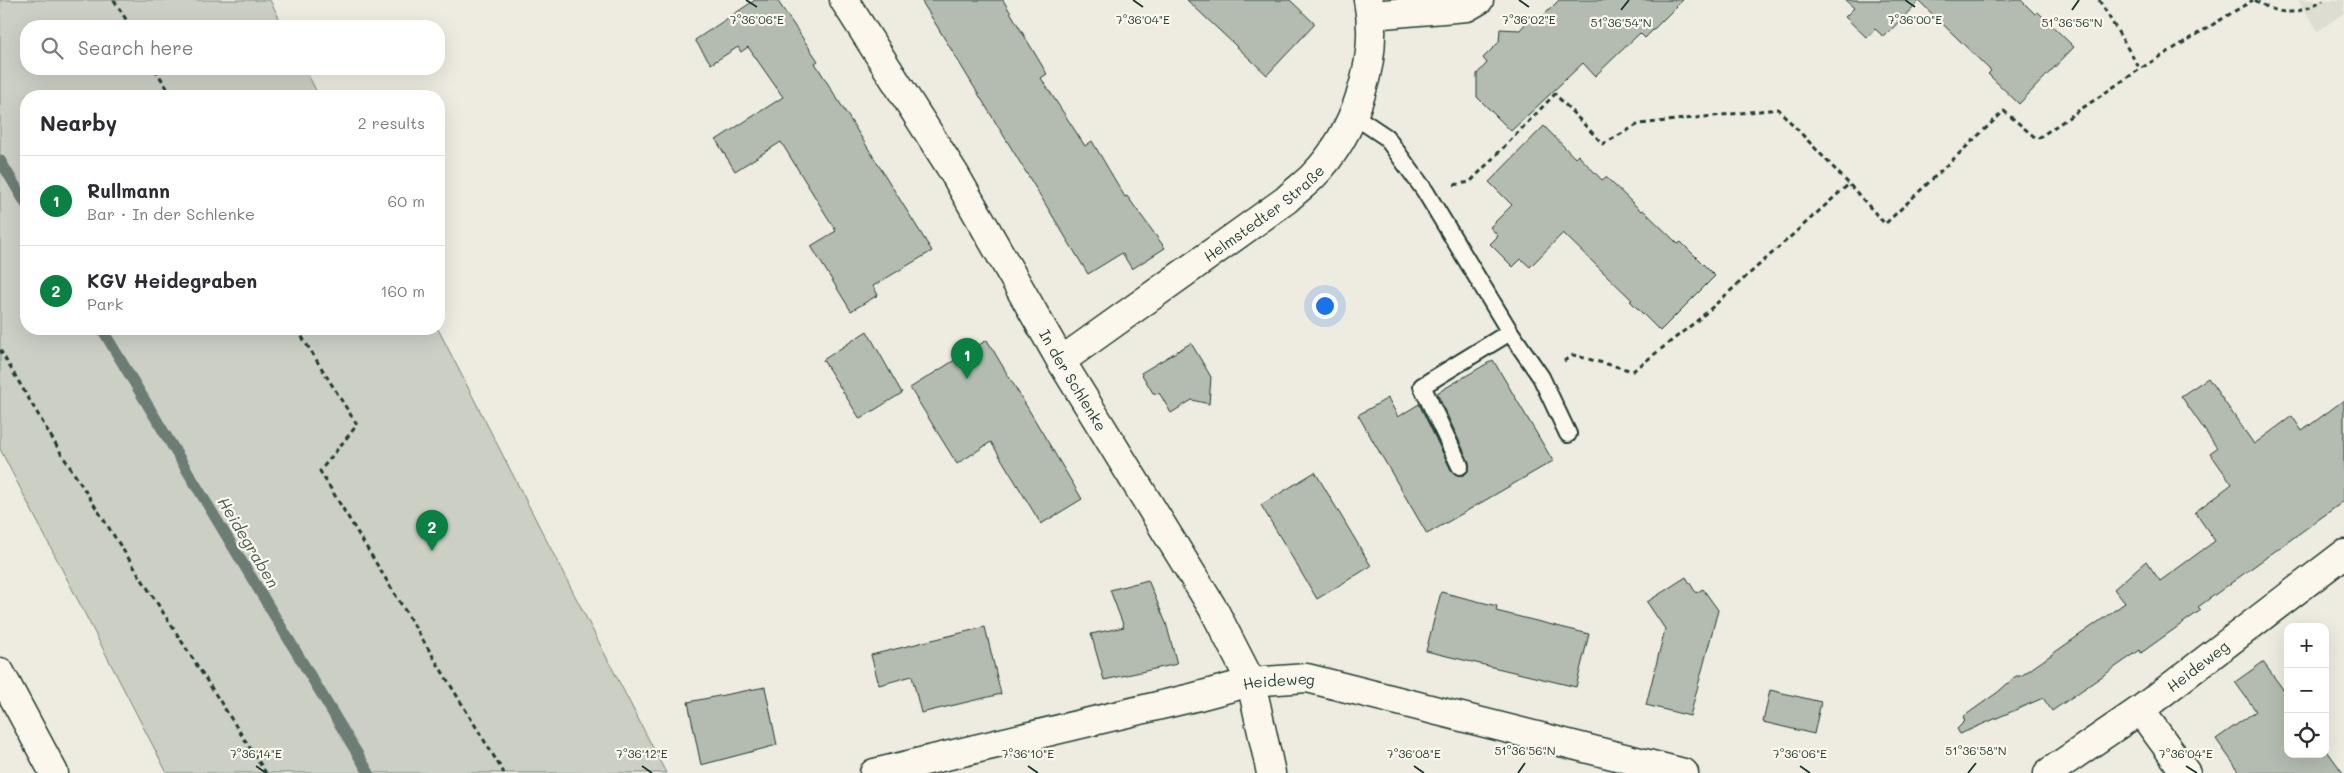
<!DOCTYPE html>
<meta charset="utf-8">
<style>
:root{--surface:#fff;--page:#f2f2f3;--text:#2b2b33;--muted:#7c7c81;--line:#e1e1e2;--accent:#0b8043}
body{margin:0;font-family:Mali,sans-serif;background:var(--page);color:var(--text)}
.controls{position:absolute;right:15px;bottom:15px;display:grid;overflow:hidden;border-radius:10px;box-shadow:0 5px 20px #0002}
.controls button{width:45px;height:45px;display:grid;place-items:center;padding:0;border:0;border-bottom:1px solid var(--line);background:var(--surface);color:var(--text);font:25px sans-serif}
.you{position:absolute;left:1324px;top:305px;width:18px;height:18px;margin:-12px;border:4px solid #fff;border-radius:50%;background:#1a73e8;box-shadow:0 0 0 8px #1a73e833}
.badge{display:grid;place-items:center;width:32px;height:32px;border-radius:50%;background:var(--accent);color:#fff;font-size:16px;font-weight:700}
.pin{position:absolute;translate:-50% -41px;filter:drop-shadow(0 1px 2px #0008)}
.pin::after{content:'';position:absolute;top:26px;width:18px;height:15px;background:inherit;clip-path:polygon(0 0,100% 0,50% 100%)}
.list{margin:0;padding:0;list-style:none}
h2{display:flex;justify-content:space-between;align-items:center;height:65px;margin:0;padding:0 20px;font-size:21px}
h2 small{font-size:16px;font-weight:400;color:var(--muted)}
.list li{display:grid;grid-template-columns:32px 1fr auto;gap:15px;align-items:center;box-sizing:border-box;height:90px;padding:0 20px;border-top:1px solid var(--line)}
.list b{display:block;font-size:19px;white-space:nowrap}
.list p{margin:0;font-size:16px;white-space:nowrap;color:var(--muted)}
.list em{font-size:16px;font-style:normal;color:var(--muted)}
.icon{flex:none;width:28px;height:28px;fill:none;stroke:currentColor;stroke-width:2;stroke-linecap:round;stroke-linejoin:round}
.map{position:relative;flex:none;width:2344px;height:773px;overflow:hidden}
.search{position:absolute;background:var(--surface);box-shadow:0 5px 20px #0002;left:20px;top:20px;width:425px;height:55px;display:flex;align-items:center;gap:12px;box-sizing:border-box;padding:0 18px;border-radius:20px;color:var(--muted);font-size:19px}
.panel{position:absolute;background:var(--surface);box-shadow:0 5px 20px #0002;left:20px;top:90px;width:425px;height:245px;border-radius:20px}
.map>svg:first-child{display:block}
.built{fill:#ddddd2}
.green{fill:#cbcfc4;stroke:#75867c}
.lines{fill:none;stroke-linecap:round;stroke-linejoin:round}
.stream{stroke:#6c7d74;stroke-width:11}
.building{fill:#b4bbb0;stroke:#1f3d34}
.service-casing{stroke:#1f3d34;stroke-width:20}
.minor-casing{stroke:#1f3d34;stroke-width:31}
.secondary-casing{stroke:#1f3d34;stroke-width:31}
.path{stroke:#1f3d34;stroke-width:3;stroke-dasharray:5 4;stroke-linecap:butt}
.service{stroke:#fbf7ec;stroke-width:16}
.minor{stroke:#fbf7ec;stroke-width:28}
.secondary{stroke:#fbf7ec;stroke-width:28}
.ticks{fill:none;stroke:#1f3d34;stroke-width:2}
.labels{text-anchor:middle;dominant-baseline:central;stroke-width:4.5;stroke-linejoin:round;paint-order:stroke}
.street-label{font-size:15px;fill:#1f3d34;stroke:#fbf7ec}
.water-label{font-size:16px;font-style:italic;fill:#455d54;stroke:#fbf7ec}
.ticks-label{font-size:12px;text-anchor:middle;fill:#1f3d34;stroke:#fbf7ec;stroke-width:4.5;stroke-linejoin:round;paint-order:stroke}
</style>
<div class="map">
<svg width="2344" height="773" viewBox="0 0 2344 773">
<rect width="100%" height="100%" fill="#eeece1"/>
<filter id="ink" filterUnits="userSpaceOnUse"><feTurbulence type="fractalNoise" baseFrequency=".02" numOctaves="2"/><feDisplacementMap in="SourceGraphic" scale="10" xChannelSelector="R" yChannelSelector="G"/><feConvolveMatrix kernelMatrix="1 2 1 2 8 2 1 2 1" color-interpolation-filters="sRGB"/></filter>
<g filter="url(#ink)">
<path class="built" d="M 2298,0 L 2344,0 L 2344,13 L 2318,31 Z"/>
<path class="green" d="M 0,0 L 270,0 L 283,26 L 26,26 L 26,69 L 305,69 L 319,96 L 26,96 L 26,329 L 438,329 L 666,773 L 167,773 L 0,449 Z"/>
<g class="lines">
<path class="stream" d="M 0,160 L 26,204
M 102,329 L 369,773"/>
</g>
<path class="building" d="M 755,0 L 777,0 L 818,61 L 815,63 L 932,251 L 873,286 L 878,295 L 851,311 L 811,246 L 836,231 L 781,142 L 735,171 L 716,140 L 783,97 L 748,47 L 741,52 L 738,47 L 711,64 L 695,40 Z
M 921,0 L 1003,0 L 1047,74 L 1041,78 L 1085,146 L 1092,141 L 1125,197 L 1127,196 L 1165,248 L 1132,269 L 1122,253 L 1088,274 Z
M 1187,0 L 1290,0 L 1315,24 L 1267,75 Z
M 1559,0 L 1683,0 L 1645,38 L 1640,33 L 1595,76 L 1583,63 L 1511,131 L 1477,97 L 1477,74 L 1487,63 L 1483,58 L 1499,42 L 1500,29 L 1520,30 L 1530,18 L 1541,18 Z
M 1845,0 L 2021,0 L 2035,14 L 2038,12 L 2074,47 L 2019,104 L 1988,74 L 1991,71 L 1919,1 L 1884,37 L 1875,29 L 1867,38 L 1845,17 L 1854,8 Z
M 1544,126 L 1575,158 L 1578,155 L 1602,180 L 1606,177 L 1641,211 L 1643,210 L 1678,244 L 1681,242 L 1715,276 L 1660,331 L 1630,301 L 1632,300 L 1563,233 L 1530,267 L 1521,259 L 1513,267 L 1490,244 L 1498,236 L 1490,227 L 1512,205 L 1489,182 Z
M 867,331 L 902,393 L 860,419 L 823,360 Z
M 987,340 L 1082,499 L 1041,524 L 991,442 L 957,464 L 910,388 Z
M 1191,343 L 1211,377 L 1209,404 L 1192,400 L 1171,413 L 1160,394 L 1153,393 L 1141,373 Z
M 1493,360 L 1553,461 L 1427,534 L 1358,415 L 1388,398 L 1398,417 L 1419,404 L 1451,470 L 1455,474 L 1464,475 L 1468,471 L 1469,462 L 1437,393 Z
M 2208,378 L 2254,444 L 2292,416 L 2302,431 L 2344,400 L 2344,501 L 2198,607 L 2201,610 L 2141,653 L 2140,650 L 2052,711 L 2043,698 L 1960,734 L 1957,729 L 1965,721 L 1963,717 L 1998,692 L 2016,676 L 2021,676 L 2125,603 L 2114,589 L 2146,561 L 2160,581 L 2215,541 L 2195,512 L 2232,484 L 2210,453 L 2217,448 L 2181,396 Z
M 1315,472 L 1371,566 L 1317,599 L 1261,505 Z
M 1686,577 L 1696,593 L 1703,589 L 1718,610 L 1690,716 L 1646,705 L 1665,629 L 1647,602 Z
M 1148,580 L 1166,623 L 1177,664 L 1104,680 L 1091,634 L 1124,627 L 1110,590 Z
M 1441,592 L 1497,606 L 1496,611 L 1589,634 L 1576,687 L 1426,651 Z
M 985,627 L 1001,694 L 921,713 L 912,676 L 879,685 L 871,655 Z
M 2263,662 L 2288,696 L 2288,754 L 2325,754 L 2325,748 L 2343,773 L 2240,773 L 2216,739 L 2256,711 L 2235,682 Z
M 765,687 L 777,745 L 701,765 L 688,702 Z
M 1770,690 L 1821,702 L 1814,734 L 1763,722 Z"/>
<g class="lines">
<defs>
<path id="service" d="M 1353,115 L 1386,137 L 1425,191 L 1510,332 L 1541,377 L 1568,434
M 1460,466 L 1422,386 L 1510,332"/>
<g id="minor">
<path id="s1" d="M 844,0 L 954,173 L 1061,361 L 1214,610 L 1251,682 L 1271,773"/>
<path d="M 1371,15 L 1467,7 L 1479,0"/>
<path id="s2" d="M 1061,361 L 1286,200 C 1294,192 1304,185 1312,177 C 1355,134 1380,60 1368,0"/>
<path d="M 2140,710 L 2186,773"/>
<path id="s3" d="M 874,773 L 1195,697 L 1251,682 L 1307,678 L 1684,773"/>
<path id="s4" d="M 2048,773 L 2140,710 L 2344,554"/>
</g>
<path id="secondary" d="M 0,672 L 54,773"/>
</defs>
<use href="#service" class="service-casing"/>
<use href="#minor" class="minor-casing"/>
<use href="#secondary" class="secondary-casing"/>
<path class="path" d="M 114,0 L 130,26
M 2099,0 L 2140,69
M 2255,0 C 2281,17 2297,15 2323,0
M 155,69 L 172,96
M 1454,185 L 1470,182 L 1555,94 L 1603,144 L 1639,124 L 1778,109 L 1849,184
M 297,329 L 357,425 L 320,471 L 504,773
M 0,350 L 59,450 L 266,773
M 1564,361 L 1573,355 L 1633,371 L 1698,320 L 1849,184 L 1885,224 L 2004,111 L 2037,139 L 2140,69 L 2253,0"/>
<use href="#service" class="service"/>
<use href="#minor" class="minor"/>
<use href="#secondary" class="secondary"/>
</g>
</g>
<path class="ticks" d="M 746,0 L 757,7M 1133,0 L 1143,7M 1519,0 L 1529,7M 1905,0 L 1915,7M 1621,10 L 1629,0M 2072,10 L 2079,0M 256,766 L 266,773M 642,766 L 652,773M 1028,766 L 1038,773M 1414,766 L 1424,773M 1800,766 L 1810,773M 2186,766 L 2197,773M 1518,773 L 1525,763M 1968,773 L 1976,763"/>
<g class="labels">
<g class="street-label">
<text stroke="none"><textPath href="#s2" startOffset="251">Helmstedter Straße</textPath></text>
<text stroke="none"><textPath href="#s1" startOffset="444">In der Schlenke</textPath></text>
<text stroke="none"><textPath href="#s4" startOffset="184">Heideweg</textPath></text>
<text stroke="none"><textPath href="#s3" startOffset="416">Heideweg</textPath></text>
</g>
<g class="water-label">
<text transform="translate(249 542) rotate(59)">Heidegraben</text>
</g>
</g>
<g class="ticks-label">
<text x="757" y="24">7°36'06"E</text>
<text x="1143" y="24">7°36'04"E</text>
<text x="1529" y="24">7°36'02"E</text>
<text x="1915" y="24">7°36'00"E</text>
<text x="1621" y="27">51°36'54"N</text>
<text x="2072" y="27">51°36'56"N</text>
<text x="1525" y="755">51°36'56"N</text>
<text x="1976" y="755">51°36'58"N</text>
<text x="256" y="758">7°36'14"E</text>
<text x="642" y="758">7°36'12"E</text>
<text x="1028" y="758">7°36'10"E</text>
<text x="1414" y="758">7°36'08"E</text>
<text x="1800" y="758">7°36'06"E</text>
<text x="2186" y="758">7°36'04"E</text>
</g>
</svg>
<div class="controls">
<button>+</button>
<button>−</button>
<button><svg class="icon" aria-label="locate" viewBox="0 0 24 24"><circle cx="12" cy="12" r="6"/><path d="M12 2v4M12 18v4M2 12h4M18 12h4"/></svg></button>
</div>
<div class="you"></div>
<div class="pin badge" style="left:967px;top:379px">1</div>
<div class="pin badge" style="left:432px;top:551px">2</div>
<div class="search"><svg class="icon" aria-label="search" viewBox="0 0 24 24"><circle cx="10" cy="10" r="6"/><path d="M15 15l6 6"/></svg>Search here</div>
<section class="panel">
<h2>Nearby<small>2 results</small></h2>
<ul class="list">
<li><span class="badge">1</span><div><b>Rullmann</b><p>Bar · In der Schlenke</p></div><em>60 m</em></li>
<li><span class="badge">2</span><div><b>KGV Heidegraben</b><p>Park</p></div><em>160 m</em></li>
</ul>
</section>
</div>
